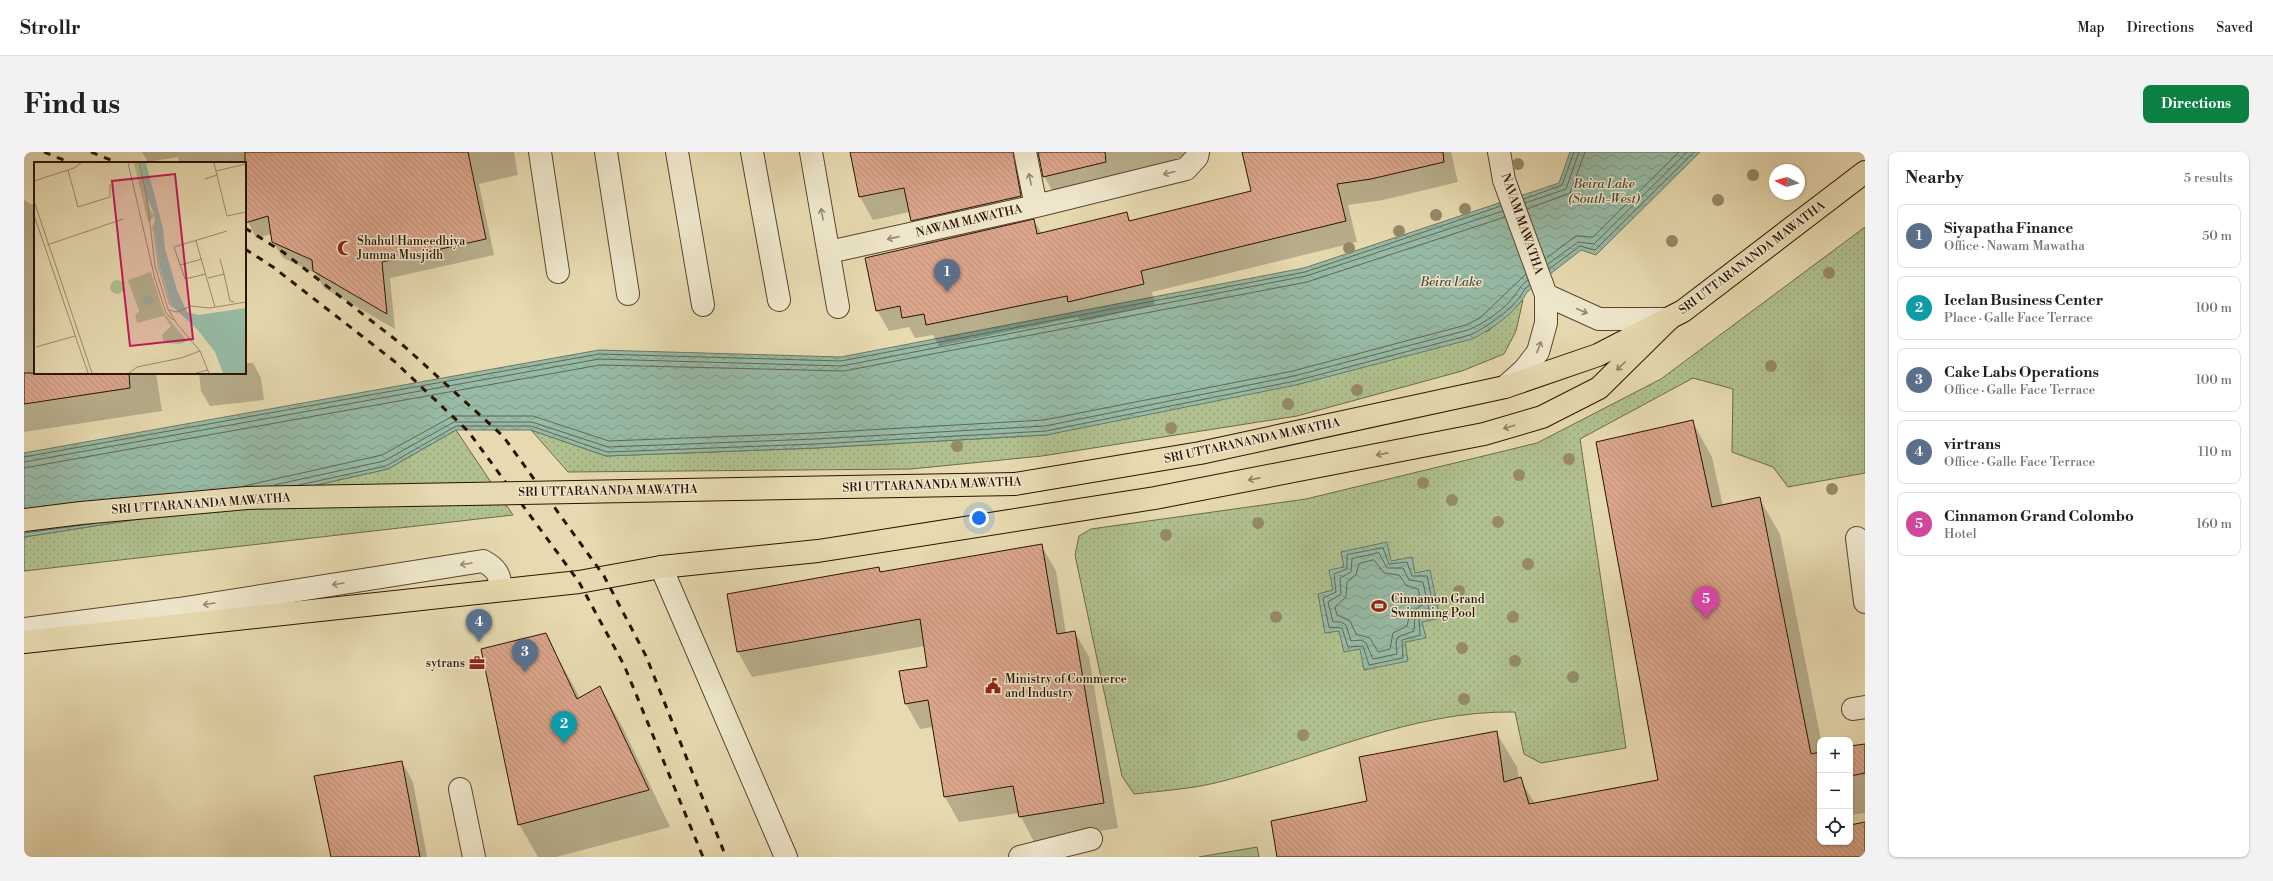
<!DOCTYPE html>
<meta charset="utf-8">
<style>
:root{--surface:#fff;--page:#f2f2f2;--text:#202124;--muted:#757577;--line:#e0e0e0;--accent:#0b8043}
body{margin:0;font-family:"Libre Bodoni",serif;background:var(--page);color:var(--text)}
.controls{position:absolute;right:12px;bottom:12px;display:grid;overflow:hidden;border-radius:8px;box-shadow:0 1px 3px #0004}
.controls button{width:36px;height:36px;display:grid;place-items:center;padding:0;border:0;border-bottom:1px solid var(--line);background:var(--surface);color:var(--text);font:20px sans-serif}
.compass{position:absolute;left:1745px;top:12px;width:36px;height:36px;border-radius:50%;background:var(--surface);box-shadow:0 1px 3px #0004;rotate:276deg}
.you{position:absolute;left:955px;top:366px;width:14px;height:14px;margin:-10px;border:3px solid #fff;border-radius:50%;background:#1a73e8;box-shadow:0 0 0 6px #1a73e833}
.badge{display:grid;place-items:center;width:26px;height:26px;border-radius:50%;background:var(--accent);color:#fff;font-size:13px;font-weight:700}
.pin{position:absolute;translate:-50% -33px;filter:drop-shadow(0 1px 2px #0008)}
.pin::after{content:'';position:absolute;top:21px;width:14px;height:12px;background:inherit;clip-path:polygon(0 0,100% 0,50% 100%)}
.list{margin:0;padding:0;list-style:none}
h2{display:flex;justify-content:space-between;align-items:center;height:52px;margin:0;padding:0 16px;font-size:17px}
h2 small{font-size:13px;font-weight:400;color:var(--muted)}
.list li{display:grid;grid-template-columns:26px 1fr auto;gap:12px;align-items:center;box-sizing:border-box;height:64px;margin:0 8px 8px;padding:0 8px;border:1px solid var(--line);border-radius:8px}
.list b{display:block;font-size:15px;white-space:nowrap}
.list p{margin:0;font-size:13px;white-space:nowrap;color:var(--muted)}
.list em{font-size:13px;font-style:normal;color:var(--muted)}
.icon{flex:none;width:22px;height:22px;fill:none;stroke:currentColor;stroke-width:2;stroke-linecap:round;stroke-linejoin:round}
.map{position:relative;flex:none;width:1841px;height:705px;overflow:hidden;border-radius:8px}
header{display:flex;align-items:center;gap:24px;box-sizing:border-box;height:56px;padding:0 20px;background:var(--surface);border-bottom:1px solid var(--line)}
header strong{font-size:19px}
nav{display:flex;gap:22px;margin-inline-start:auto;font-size:14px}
.intro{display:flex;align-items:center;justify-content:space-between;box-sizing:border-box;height:96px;padding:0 24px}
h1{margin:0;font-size:28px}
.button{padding:10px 18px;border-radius:8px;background:var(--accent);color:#fff;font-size:14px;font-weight:700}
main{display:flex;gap:24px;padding:0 24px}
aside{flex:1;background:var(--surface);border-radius:8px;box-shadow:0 1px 3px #0004}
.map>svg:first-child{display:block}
.grass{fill:#b0c18f;stroke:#6e6a49}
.park{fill:url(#park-dots);stroke:#6e6a49}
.water{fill:url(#water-waves);stroke:#6c7865}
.shadow{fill:#0003}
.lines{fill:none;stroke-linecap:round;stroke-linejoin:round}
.shore{stroke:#616855;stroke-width:1}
.building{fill:url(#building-back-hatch);stroke:#2b1403}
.minor-casing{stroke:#5a462e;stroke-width:24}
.major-casing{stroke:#2b1403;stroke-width:24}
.minor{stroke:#efe7cc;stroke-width:22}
.major{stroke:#e7dab0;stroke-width:22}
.rail{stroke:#2b1403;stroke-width:3;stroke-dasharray:7 7;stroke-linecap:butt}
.major-bridge-casing{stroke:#2b1403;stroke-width:24;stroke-linecap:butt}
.major-bridge{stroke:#e7dab0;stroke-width:22}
.tree{fill:#968a68}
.oneway{stroke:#978872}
.oneway2{stroke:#928162}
.labels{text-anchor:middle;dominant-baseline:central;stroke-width:3;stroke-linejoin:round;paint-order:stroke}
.street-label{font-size:12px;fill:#2b1403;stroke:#efe7cc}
.poi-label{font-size:12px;fill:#2b1403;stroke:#efe7cc;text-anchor:start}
.water-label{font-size:13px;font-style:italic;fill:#514e3c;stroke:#efe7cc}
.inset-road{fill:none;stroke:#9c8b6b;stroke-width:1}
.view{fill:#c2185b;fill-opacity:0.15;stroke:#c2185b;stroke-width:2}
.inset-edge{fill:none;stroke:#2b1403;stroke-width:2}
</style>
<header>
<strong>Strollr</strong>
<nav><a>Map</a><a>Directions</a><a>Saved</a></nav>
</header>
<div class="intro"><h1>Find us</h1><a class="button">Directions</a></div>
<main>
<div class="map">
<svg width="1841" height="705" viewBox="0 0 1841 705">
<defs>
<pattern id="park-dots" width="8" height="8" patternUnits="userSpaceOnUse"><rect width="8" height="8" fill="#b0c18f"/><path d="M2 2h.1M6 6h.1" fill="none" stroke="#98a57a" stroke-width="1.8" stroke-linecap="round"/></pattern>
<pattern id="water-waves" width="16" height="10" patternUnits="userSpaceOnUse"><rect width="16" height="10" fill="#97bba7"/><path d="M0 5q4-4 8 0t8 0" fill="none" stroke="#82a08e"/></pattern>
<pattern id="building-back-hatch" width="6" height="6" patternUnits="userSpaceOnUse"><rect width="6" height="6" fill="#dba68c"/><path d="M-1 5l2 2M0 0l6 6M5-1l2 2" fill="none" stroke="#bc8e77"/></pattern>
</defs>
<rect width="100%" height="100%" fill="#e7dab0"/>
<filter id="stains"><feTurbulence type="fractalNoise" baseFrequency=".005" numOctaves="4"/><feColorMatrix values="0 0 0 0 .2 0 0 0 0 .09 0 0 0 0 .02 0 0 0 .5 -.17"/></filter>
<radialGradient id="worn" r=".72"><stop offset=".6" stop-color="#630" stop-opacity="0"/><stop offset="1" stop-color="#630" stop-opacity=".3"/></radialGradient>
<path class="grass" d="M 1233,695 L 1235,705 L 1175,705 Z"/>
<path class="park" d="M 1841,75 L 1841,321 L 1764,335 L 1749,315 L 1708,300 L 1709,237 L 1669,226 L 1556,287 L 1602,596 L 1517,611 L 1500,602 L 1491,560 C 1387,558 1291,607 1191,631 C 1165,637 1137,639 1110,642 L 1098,624 L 1051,403 L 1055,384 L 1067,377 L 1282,347 L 1513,291 L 1637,227 Z
M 1499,148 L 1492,179 L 1480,202 L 1438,219 L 1273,264 L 1018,304 L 887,317 L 544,320 L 507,278 L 582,304 L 792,296 L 1022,283 L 1464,179 Z
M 432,278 L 489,363 L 0,419 L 0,385 L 198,354 L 364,317 Z"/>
<path class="water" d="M 1546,0 L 1676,0 L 1572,103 L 1557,98 L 1503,140 C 1493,160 1468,177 1448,187 L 1272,233 L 1022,283 L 792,296 L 582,304 L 507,278 L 432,278 L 364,317 L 198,354 L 0,385 L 0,301 L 575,198 L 817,205 L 1280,116 L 1535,31 Z
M 1363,390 L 1367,409 L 1388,405 L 1391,421 L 1406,418 L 1416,466 L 1398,470 L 1402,486 L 1381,490 L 1384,509 L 1340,518 L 1336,497 L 1320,500 L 1315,479 L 1301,481 L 1294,442 L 1309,438 L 1305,418 L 1320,415 L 1317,400 Z"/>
<path class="shadow" d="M 118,0 L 490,0 L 494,23 L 455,32 L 470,103 L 366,126 L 371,177 L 300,136 L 291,121 L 259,106 L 249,90 L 248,82 L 232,86 L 221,63 L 221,11 L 155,11 L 154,5 L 124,10 Z
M 827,0 L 1167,0 L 1171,16 L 1033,47 L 1020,24 L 1016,10 L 1011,10 L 1001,25 L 1009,67 L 1018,82 L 1102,62 L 1107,69 L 1228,40 L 1219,0 L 1427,0 L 1434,30 L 1359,48 L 1324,53 L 1333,90 L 1128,140 L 1131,153 L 1057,170 L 1054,165 L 915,194 L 909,183 L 891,186 L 885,175 L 865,179 L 853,158 L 902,93 L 888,69 L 886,60 L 849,68 L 836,45 Z
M 0,48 L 11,54 L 11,221 L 132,221 L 138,259 L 0,280 Z
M 221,211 L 229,211 L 237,226 L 240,248 L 186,254 L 177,239 L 175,221 L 221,221 Z
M 1668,269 L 1688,305 L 1699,354 L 1735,346 L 1756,382 L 1797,588 L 1796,690 L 1826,690 L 1826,674 L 1841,671 L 1841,705 L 1254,705 L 1344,650 L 1472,580 L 1493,615 L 1495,627 L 1496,627 L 1511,652 L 1635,629 Z
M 1017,393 L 1032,419 L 1042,481 L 1051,480 L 1065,505 L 1094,676 L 1010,690 L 995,661 L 935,670 L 921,645 L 909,575 L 896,577 L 882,552 L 876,520 L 905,516 L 901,494 L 728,525 L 714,500 L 855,416 L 857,421 Z
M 521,482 L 556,546 L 576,535 L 597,572 L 646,675 L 532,705 L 514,705 L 495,672 Z
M 1841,593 L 1841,661 L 1826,663 L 1826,595 Z
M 378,610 L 389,630 L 403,705 L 308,705 Z"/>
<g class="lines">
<path class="shore" d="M 1500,47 L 1538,33 L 1550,0
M 1501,51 L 1542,37 L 1555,0
M 1503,57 L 1546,41 L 1561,0
M 1521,107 L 1552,84 L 1569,85 L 1655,0
M 1524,112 L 1554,90 L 1570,92 L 1663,0
M 1525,117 L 1556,94 L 1571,98 L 1670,0
M 0,305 L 575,202 L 817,209 L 1281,120 L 1477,54
M 0,310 L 575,207 L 818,214 L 1282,124 L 1479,59
M 0,316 L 576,213 L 820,219 L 1283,130 L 1481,65
M 250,333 L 360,309 L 430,270 L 508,270 L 584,295 L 791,287 L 1021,274 L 1270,224 L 1444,178 C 1461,171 1481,157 1492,142 C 1496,136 1498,132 1504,128
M 275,333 L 362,314 L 432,274 L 507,274 L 583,300 L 792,292 L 1022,279 L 1271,229 L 1446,183 C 1462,176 1485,159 1496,145 C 1499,140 1500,137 1505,133
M 220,334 L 358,303 L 429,264 L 509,264 L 585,289 L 791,281 L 1020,268 L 1269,219 L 1442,173 L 1456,166 L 1502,122
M 0,381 L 67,372
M 1359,396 L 1365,412 L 1383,410 L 1388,424 L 1403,424 L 1411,462 L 1395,467 L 1396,483 L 1378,488 L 1379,506 L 1345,513 L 1339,494 L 1324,495 L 1318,476 L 1305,475 L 1299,446 L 1312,440 L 1310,422 L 1323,417 L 1323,403 Z
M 1355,401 L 1363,416 L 1379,416 L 1385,428 L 1399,430 L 1405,458 L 1391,464 L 1390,479 L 1374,485 L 1372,490 L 1373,502 L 1349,507 L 1342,491 L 1337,488 L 1327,489 L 1322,473 L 1317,470 L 1309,470 L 1304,450 L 1317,442 L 1316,426 L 1327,420 L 1328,407 Z
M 1350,408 L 1360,421 L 1375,423 L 1382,433 L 1394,437 L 1398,453 L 1386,461 L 1383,474 L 1369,481 L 1366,497 L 1354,500 L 1346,486 L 1332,482 L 1326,469 L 1313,463 L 1311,455 L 1322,445 L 1323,430 L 1332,423 L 1335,412 Z"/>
</g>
<path class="building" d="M 221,0 L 444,0 L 462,87 L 358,110 L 363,162 L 289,119 L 288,108 L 248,90 L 244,64 L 221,71 Z
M 826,0 L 989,0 L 997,44 L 887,69 L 880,36 L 835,45 Z
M 1014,0 L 1081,0 L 1082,10 L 1019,25 Z
M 1218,0 L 1419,0 L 1420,10 L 1347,27 L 1313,32 L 1322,69 L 1117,119 L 1120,132 L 1044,150 L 1043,144 L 902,173 L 900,162 L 878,166 L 876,154 L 852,159 L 841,106 L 1010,67 L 1013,82 L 1103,60 L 1105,69 L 1227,39 Z
M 0,221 L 105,221 L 106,236 L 0,252 Z
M 1669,268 L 1688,355 L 1736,345 L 1787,602 L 1796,600 L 1796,690 L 1826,690 L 1826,673 L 1841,670 L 1841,705 L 1253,705 L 1247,669 L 1343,649 L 1335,605 L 1473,579 L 1480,630 L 1497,625 L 1505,652 L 1634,628 L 1572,290 Z
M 1018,392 L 1033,482 L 1051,479 L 1080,651 L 995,665 L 989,634 L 920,645 L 904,548 L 881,552 L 875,519 L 903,515 L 896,467 L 713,500 L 703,442 L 855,415 L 856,420 Z
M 522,481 L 553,547 L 576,534 L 625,638 L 494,673 L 457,497 Z
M 1841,592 L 1841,621 L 1826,624 L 1826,594 Z
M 378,609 L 396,705 L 307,705 L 290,624 Z"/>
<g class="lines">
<defs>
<path id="minor" d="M 516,0 L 534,120
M 582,0 L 604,142
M 653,0 L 679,153
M 728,0 L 755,148
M 787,0 L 814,155
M 1001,0 L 1012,54
M 1475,0 L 1480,28 L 1522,143 L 1522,171 L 1514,200 L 1500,218 L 1481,235
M 805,100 L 1012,54 L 1162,17 L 1173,5 L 1174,0
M 1522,143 L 1575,167 L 1645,167
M 1833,386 L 1841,450
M 637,415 L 762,705
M 0,477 L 155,457 L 459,409 C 472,416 476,422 477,437
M 1829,557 L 1841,555
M 436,637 L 450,705
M 996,705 L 1067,687"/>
<path id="major" d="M 991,332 L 1176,301 L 1481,235 L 1574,203 L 1659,159 L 1841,20
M 0,490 L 555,430 L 637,415 L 794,399 L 1131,346 L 1460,282 L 1518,265 L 1575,236 L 1645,167"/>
</defs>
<use href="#minor" class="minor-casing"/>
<use href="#major" class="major-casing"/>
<use href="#minor" class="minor"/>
<use href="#major" class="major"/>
<path class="rail" d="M 20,0 L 47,11
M 67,0 L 94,11
M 221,76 L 259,100 L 381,195 L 479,284 L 580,424 L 622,504 L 702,705
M 221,97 L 249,115 L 370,209 L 444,279 L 555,430 L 600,513 L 679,705"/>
<defs>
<path id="major-bridge" d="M 0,368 L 57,361 L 223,346 L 991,332"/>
</defs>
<use href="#major-bridge" class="major-bridge-casing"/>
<use href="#major-bridge" class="major-bridge"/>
</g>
<g class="tree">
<circle cx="1494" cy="12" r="6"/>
<circle cx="1729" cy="23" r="6"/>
<circle cx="1694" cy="48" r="6"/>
<circle cx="1441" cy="57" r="6"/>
<circle cx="1412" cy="63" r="6"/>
<circle cx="1375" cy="79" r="6"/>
<circle cx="1648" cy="89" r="6"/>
<circle cx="1325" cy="96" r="6"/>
<circle cx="1805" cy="121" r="6"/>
<circle cx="1747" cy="214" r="6"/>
<circle cx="1333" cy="238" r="6"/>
<circle cx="1264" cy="252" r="6"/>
<circle cx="1147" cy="276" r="6"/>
<circle cx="933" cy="294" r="6"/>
<circle cx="1545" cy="307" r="6"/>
<circle cx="1495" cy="323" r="6"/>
<circle cx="1399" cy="331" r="6"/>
<circle cx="1808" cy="337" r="6"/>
<circle cx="1428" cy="348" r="6"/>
<circle cx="1474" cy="370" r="6"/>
<circle cx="1234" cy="371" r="6"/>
<circle cx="1142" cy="383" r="6"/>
<circle cx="1504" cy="412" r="6"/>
<circle cx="1435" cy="439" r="6"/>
<circle cx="1252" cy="465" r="6"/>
<circle cx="1489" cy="465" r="6"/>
<circle cx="1438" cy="496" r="6"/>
<circle cx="1491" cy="509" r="6"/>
<circle cx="1549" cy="525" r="6"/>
<circle cx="1440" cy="547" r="6"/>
<circle cx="1279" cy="583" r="6"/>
</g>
<defs><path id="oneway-shaft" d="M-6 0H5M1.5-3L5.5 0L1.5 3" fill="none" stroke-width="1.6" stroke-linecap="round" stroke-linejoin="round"/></defs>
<g class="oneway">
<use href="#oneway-shaft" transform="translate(1145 21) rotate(166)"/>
<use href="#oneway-shaft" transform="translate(1006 27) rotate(-102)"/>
<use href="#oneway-shaft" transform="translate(798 62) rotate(-100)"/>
<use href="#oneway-shaft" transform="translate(869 86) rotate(167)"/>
<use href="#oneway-shaft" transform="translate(1558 159) rotate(24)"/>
<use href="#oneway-shaft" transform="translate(1515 195) rotate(-70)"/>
<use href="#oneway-shaft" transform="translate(442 412) rotate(171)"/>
<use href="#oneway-shaft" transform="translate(314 432) rotate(171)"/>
<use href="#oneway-shaft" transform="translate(185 452) rotate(171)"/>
</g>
<g class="oneway2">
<use href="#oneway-shaft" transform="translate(1597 214) rotate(135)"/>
<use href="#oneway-shaft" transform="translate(1485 275) rotate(163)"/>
<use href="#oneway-shaft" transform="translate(1358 302) rotate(169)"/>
<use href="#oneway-shaft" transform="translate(1230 327) rotate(169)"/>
</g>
<defs>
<symbol id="mosque-bare" viewBox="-9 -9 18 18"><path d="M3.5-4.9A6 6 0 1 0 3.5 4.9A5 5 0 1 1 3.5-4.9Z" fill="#8f2418" stroke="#efe7cc" stroke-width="2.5" paint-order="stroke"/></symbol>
<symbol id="stadium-bare" viewBox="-9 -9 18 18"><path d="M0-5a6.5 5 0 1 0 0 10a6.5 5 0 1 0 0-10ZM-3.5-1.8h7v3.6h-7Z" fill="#8f2418" stroke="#efe7cc" stroke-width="2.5" paint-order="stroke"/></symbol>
<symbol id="office-bare" viewBox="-9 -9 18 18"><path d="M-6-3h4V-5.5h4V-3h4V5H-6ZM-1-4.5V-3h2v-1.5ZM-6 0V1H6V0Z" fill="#8f2418" stroke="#efe7cc" stroke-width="2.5" paint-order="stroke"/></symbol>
<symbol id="civic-bare" viewBox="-9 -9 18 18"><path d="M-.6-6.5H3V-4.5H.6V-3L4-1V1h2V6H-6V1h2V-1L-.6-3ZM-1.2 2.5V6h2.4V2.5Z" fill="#8f2418" stroke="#efe7cc" stroke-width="2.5" paint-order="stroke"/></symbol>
</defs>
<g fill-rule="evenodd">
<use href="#mosque-bare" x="310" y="85" width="22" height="22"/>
<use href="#stadium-bare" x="1344" y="443" width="22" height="22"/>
<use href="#office-bare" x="442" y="500" width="22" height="22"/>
<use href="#civic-bare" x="958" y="523" width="22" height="22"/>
</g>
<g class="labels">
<g class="street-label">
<text transform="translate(945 69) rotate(-13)">NAWAM MAWATHA</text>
<text transform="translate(1498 72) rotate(71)">NAVAM MAWATHA</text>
<text transform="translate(1728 106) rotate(-37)">SRI UTTARANANDA MAWATHA</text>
<text transform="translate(1228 289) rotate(-12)">SRI UTTARANANDA MAWATHA</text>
<text transform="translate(908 333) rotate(-2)">SRI UTTARANANDA MAWATHA</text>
<text transform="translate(584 339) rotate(-1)">SRI UTTARANANDA MAWATHA</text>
<text transform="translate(177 352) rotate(-4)">SRI UTTARANANDA MAWATHA</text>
</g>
<g class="poi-label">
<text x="333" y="89">Shahul Hameedhiya<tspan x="333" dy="14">Jumma Musjidh</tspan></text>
<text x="1367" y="447">Cinnamon Grand<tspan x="1367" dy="14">Swimming Pool</tspan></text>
<text x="441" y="511" text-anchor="end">sytrans</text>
<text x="981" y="527">Ministry of Commerce<tspan x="981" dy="14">and Industry</tspan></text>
</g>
<g class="water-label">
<text x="1580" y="32">Beira Lake<tspan x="1580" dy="15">(South-West)</tspan></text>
<text x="1427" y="130">Beira Lake</text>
</g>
</g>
<g transform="translate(10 10)">
<rect width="212" height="212" fill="#e7dab0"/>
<path d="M76 125a7 7 0 1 1 14 0a7 7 0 1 1-14 0Z" fill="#b0c18f"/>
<path d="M 100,1 L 104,1 L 116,48 L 121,54 L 114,60 ZM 121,60 L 120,67 L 126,107 L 138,144 L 142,148 L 135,143 L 124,106 L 118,64 ZM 117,110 L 130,151 L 153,179 L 146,182 L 130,181 L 128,173 L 137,164 L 130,154 L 103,161 L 101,154 L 105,149 L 94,118 Z" fill="#b0c18f"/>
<path d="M 104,1 L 112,1 L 129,66 L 131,87 L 143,128 L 153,150 L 164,153 L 212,146 L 212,211 L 189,211 L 181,190 L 163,167 L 138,144 L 126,106 L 120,67 L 121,54 L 112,33 ZM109 138a5 5 0 1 1 10 0a5 5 0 1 1-10 0Z" fill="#97bba7"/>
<path class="inset-road" d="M 94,1 L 121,117 L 132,151 L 139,158M 105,1 L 113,36 L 121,104 L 134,147 L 143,162 L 166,189 L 175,211M 180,1 L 193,54 L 212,50M 34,8 L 44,45 L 76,35 L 76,22M 182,9 L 212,2M 171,17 L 183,13M 0,19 L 40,6 L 47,1M 0,39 L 58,211M 0,53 L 54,211M 162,79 L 181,145M 13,83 L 89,57M 146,103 L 168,97M 172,112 L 151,117 L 140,85 L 193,69M 190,112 L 196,139 L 200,140M 174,116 L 190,112 L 186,97M 135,148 L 143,150 L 157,144 L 176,146 L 212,140M 2,185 L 41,174M 95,211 L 103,205 L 147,196 L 166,189M 162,211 L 174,208"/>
<path class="view" d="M 141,12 L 159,177 L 96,184 L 78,19 Z"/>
<rect width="212" height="212" class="inset-edge"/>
</g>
<rect width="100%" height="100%" filter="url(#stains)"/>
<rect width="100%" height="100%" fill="url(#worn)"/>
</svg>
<div class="controls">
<button>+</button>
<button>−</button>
<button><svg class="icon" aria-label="locate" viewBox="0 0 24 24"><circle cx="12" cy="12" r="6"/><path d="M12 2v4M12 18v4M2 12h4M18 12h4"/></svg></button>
</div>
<svg class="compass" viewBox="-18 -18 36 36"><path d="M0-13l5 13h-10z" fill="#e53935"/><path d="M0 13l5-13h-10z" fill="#757577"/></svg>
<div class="you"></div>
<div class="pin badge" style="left:923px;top:140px;background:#5c6f8a">1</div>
<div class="pin badge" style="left:540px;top:592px;background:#0f9aa8">2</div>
<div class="pin badge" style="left:501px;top:520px;background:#5c6f8a">3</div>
<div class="pin badge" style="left:455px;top:490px;background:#5c6f8a">4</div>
<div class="pin badge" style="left:1682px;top:467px;background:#d1479c">5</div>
</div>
<aside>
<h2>Nearby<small>5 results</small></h2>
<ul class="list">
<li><span class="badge" style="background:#5c6f8a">1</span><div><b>Siyapatha Finance</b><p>Office · Nawam Mawatha</p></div><em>50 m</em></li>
<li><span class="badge" style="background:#0f9aa8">2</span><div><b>Icelan Business Center</b><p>Place · Galle Face Terrace</p></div><em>100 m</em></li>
<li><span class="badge" style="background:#5c6f8a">3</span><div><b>Cake Labs Operations</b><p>Office · Galle Face Terrace</p></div><em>100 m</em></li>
<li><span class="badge" style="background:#5c6f8a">4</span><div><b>virtrans</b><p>Office · Galle Face Terrace</p></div><em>110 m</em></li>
<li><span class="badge" style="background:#d1479c">5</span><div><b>Cinnamon Grand Colombo</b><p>Hotel</p></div><em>160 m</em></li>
</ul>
</aside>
</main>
